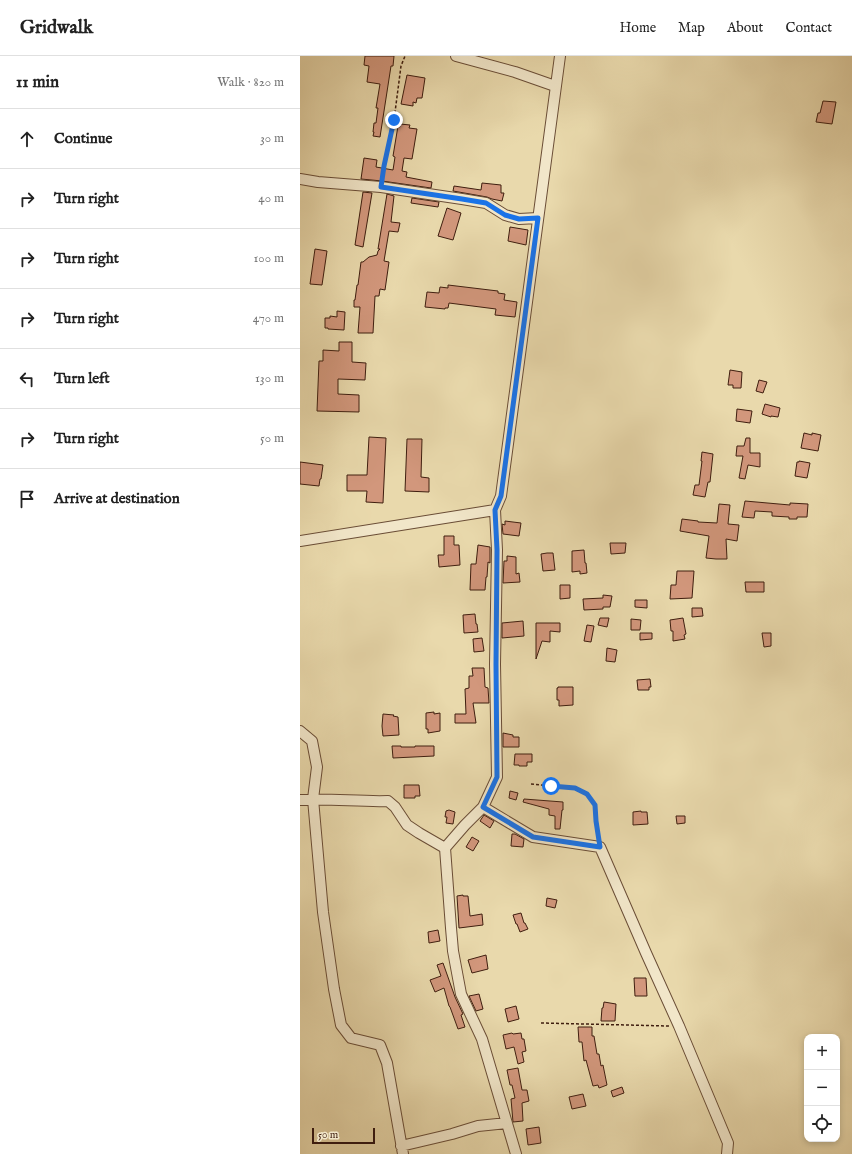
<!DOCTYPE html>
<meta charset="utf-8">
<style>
:root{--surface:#fff;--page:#f2f2f2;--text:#222;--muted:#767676;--line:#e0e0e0}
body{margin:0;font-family:"IM FELL English",serif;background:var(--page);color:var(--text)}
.controls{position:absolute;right:12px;bottom:12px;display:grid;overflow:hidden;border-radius:8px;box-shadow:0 2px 6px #0003}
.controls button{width:36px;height:36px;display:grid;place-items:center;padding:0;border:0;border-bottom:1px solid var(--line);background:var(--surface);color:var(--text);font:20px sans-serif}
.scale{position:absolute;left:12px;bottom:10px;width:63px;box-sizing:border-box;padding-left:4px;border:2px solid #3f1e0f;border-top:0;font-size:11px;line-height:14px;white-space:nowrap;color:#3f1e0f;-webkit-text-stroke:3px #f1e6c9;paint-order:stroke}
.stop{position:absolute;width:12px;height:12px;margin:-9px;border:3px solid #1a73e8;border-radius:50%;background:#fff}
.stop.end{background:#1a73e8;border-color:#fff;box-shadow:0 1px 4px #0008}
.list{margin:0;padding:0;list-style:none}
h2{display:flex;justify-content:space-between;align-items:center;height:52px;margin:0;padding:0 16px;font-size:17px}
h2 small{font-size:13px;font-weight:400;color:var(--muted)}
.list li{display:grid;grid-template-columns:26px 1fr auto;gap:12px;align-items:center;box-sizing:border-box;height:60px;padding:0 16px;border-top:1px solid var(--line)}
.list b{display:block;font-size:15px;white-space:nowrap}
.list em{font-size:13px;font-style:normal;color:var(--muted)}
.icon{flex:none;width:22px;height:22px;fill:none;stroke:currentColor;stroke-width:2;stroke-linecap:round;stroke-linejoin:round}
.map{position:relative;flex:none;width:552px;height:1098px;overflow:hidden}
header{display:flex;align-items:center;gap:24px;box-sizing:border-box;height:56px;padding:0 20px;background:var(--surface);border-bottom:1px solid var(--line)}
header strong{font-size:19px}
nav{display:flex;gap:22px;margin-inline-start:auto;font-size:14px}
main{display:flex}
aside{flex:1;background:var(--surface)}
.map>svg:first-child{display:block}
.building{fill:#d2977c;stroke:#3f1e0f}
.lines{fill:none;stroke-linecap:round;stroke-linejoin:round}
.minor-casing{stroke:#6a4d36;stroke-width:12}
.path{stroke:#3f1e0f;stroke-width:1.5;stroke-dasharray:3 2;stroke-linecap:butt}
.minor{stroke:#f1e6c9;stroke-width:10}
.route{stroke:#1a73e8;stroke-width:5}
</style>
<header>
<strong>Gridwalk</strong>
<nav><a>Home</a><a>Map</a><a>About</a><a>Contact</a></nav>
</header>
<main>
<aside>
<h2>11 min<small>Walk · 820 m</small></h2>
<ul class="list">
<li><svg class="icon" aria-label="ahead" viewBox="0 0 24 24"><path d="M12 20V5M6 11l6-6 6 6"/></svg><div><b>Continue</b></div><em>30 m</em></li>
<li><svg class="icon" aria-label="right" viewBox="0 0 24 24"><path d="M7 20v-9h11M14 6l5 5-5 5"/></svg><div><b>Turn right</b></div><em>40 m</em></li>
<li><svg class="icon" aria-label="right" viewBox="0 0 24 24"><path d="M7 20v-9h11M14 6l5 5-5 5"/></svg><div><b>Turn right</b></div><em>100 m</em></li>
<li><svg class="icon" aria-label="right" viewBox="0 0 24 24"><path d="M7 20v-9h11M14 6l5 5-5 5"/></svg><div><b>Turn right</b></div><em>470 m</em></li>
<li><svg class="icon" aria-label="left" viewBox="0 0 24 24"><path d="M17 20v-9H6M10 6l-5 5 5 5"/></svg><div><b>Turn left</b></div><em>130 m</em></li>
<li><svg class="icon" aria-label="right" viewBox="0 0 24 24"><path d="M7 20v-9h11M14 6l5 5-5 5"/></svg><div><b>Turn right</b></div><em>50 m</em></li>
<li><svg class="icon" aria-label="arrive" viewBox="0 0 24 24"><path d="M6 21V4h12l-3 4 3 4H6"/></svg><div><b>Arrive at destination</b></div></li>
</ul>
</aside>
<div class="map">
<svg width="552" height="1098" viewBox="0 0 552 1098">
<rect width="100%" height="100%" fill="#e9d9ac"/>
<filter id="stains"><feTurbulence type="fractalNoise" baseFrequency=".005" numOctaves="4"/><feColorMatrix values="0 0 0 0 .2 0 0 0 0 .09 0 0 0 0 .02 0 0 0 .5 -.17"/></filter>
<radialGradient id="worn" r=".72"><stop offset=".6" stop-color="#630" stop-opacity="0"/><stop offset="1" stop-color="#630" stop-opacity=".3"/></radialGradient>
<path class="building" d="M 65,0 L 94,0 L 93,10 L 91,10 L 80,81 L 73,80 L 74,76 L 73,76 L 74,67 L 76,67 L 78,52 L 76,52 L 80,28 L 67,26 L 69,10 L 64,9 Z
M 107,19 L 125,22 L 122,42 L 117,42 L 116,47 L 113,46 L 113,50 L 101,48 Z
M 523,45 L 536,46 L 532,68 L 516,66 L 518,57 L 520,57 Z
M 100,68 L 110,69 L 109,72 L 117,73 L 112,103 L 104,102 L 102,115 L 107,116 L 106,121 L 132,126 L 131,132 L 82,125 L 61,123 L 64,102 L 77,104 L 76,111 L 93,114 L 95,101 L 93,100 L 98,70 L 100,71 Z
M 182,127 L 201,129 L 201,137 L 204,137 L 202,145 L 192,143 L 187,141 L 153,135 L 154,130 L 181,134 Z
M 63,136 L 72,137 L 63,191 L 55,189 Z
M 87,138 L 94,140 L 91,166 L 100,167 L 98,176 L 89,175 L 84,205 L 89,206 L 85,234 L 80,233 L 79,240 L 75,240 L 73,277 L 58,277 L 60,251 L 54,251 L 54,244 L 55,244 L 57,229 L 58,229 L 61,206 L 63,206 L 69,201 L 77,199 L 78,195 L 80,193 L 78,193 Z
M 112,142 L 139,146 L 138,151 L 111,147 Z
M 147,152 L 161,157 L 153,184 L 138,180 Z
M 210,171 L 228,174 L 226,189 L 208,185 Z
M 15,193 L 27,195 L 22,229 L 10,228 Z
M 148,229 L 198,235 L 198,237 L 205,238 L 204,244 L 217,246 L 215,261 L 195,259 L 196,253 L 149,247 L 148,252 L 145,252 L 145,253 L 125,251 L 127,236 L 139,237 L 140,231 L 148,232 Z
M 37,255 L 45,256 L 44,274 L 28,273 L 28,272 L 25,272 L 25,262 L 30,262 L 30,260 L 37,261 Z
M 39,286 L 52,286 L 52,306 L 66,307 L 65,324 L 38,323 L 38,338 L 59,339 L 59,356 L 17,355 L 19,305 L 23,305 L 23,294 L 39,295 Z
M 430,314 L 442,316 L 441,332 L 433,332 L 433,329 L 428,329 Z
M 459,324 L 467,326 L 463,337 L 456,335 Z
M 465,348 L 480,352 L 478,361 L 471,360 L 471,361 L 462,358 Z
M 437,353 L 452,355 L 450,367 L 436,365 Z
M 504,377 L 512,379 L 512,377 L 521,379 L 518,395 L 501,392 Z
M 69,381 L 86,382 L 83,447 L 66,446 L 67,435 L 47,435 L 47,419 L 67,419 Z
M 446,382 L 450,382 L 450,397 L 460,397 L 460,411 L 448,409 L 445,423 L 439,422 L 443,400 L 436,400 L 437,390 L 444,390 Z
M 107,383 L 122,383 L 121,421 L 129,422 L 129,436 L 105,435 Z
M 402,396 L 413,398 L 410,426 L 408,426 L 405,441 L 393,439 L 395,429 L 399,429 L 402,405 L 401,405 Z
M 499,405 L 510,407 L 507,422 L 495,420 L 497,406 L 499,406 Z
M 0,406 L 23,409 L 21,423 L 20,423 L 19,430 L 0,428 Z
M 445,445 L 490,449 L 490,447 L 508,448 L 507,461 L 497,461 L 497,463 L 489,463 L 489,461 L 472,460 L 472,456 L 455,455 L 454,462 L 442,461 Z
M 419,448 L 430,449 L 428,468 L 439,469 L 437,485 L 426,483 L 427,503 L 416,503 L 406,502 L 409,480 L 380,475 L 382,463 L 398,465 L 398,466 L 417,467 Z
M 205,465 L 221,467 L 219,480 L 203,478 L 202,468 L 205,469 Z
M 144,480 L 154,480 L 154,489 L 159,489 L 160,509 L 139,511 L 138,499 L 144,499 Z
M 310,487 L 326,487 L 325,497 L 311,498 Z
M 178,489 L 190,491 L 190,507 L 188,506 L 187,521 L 186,521 L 185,534 L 170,534 L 171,508 L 176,508 Z
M 284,494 L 285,507 L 286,507 L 287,517 L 280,518 L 280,515 L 272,516 L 272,495 Z
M 247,497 L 253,497 L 255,514 L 243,515 L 241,498 Z
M 207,500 L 216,501 L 216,518 L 219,517 L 220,526 L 203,527 L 204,505 L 207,505 Z
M 377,515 L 394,515 L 392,542 L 370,543 L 371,529 L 376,529 Z
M 445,526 L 464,526 L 464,536 L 446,536 Z
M 260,529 L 270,529 L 270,542 L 260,543 Z
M 303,539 L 312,540 L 310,551 L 303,551 L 303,553 L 284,554 L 283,543 L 303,542 Z
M 335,544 L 347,544 L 347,552 L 335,551 Z
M 392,552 L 402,552 L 403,560 L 392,561 Z
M 175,558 L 176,568 L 177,568 L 178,576 L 164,577 L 163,559 Z
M 300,562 L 309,562 L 307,571 L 298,569 Z
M 383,562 L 386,578 L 384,579 L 385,583 L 373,585 L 373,575 L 371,575 L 370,564 Z
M 331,563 L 341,564 L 340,574 L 331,574 Z
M 223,565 L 224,580 L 202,582 L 202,567 Z
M 236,567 L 260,567 L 260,576 L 250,575 L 250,586 L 242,585 L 236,603 Z
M 287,569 L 294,570 L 291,586 L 284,585 Z
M 340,577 L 352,577 L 352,583 L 340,584 Z
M 462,577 L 471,577 L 471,590 L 464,591 Z
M 182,582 L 184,595 L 174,596 L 173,583 Z
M 307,592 L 317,594 L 315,606 L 306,605 Z
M 172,612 L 184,612 L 185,631 L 188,632 L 189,647 L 173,647 L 176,667 L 155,667 L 155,658 L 166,658 L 165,633 L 169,632 L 169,620 L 173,620 Z
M 350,623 L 351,631 L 349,631 L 349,634 L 338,634 L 337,624 Z
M 258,631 L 273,631 L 273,649 L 259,650 L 259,644 L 257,644 L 257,632 L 258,632 Z
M 134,656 L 134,658 L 140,657 L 140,675 L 128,677 L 128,673 L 126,673 L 126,657 Z
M 83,658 L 94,659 L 93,660 L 98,661 L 99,679 L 83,680 L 82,670 Z
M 203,677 L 213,679 L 213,681 L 219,681 L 219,691 L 203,691 Z
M 92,690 L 101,690 L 101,691 L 115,691 L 115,690 L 134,690 L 134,700 L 93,702 Z
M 215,698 L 232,698 L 232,706 L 227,706 L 227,710 L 219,710 L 219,709 L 214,709 Z
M 104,729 L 119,729 L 120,740 L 115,740 L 115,742 L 104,742 Z
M 210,735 L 218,737 L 216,744 L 209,742 Z
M 224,743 L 263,746 L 263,754 L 262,754 L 260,773 L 255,773 L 255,760 L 249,759 L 249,753 L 223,746 Z
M 149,754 L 155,756 L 153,768 L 146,767 L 147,761 L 145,761 L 146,755 Z
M 341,755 L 341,756 L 347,756 L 348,768 L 333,769 L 333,756 Z
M 184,759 L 194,765 L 190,772 L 180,765 Z
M 376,760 L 385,760 L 385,767 L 377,768 Z
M 212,778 L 215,778 L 224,783 L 223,791 L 211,790 Z
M 172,781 L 179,785 L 173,795 L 166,791 Z
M 163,839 L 163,840 L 168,840 L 170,860 L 182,858 L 183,869 L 159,872 L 157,840 Z
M 247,842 L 257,844 L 255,852 L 246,850 Z
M 221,857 L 224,867 L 225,867 L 228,873 L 220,876 L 217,868 L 216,868 L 213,859 Z
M 138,874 L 140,885 L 129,887 L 128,876 Z
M 186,899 L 188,913 L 172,917 L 168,904 Z
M 143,907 L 155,941 L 163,958 L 161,959 L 165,971 L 158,973 L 150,951 L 149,950 L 144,932 L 135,936 L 130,924 L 141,920 L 137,909 Z
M 334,922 L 346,922 L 347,940 L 335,940 Z
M 179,938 L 183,953 L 176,955 L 169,940 Z
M 304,946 L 316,948 L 315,965 L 301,965 L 302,952 L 303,952 Z
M 216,950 L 219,963 L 208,966 L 205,953 Z
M 278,971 L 292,971 L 292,980 L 294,980 L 297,998 L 299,998 L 301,1010 L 303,1009 L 307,1029 L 299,1032 L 298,1029 L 293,1030 L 286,1004 L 284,1005 L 282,986 L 279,986 Z
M 212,977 L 213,978 L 221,977 L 222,983 L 224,983 L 226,995 L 222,996 L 224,1006 L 218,1008 L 214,991 L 206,993 L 203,979 Z
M 218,1012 L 222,1034 L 227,1034 L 229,1045 L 222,1047 L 223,1065 L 213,1066 L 211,1043 L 215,1042 L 212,1029 L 210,1029 L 207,1014 Z
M 322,1031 L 324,1037 L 313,1041 L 311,1035 Z
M 283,1038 L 286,1050 L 272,1053 L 269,1041 Z
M 239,1071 L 241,1087 L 228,1089 L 226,1073 Z"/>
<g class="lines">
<defs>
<path id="minor" d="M 156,0 L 215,16 L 255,30
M 0,123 L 18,126 L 81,131 L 162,143 L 186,147 L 205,159 L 219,163 L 238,162
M 195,454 L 197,494 L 195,608 L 197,721 L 183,751 L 165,769 L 145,792 L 151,872 L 153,895 L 161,938 L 182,983 L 216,1098
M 0,485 L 195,454 L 201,440 L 260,0
M 0,675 L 12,685 L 17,711 L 13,743 L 23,856 L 34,933 L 41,969 L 51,982 L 80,989 L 87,1007 L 103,1098
M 0,744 C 29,742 59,746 88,745 L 95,751 L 107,769 L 119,777 L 145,792
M 183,751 L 233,781 L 300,791 L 346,897 L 379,970 L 428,1087 L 427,1098
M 101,1090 L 152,1078 L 178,1070 L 207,1067"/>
</defs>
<use href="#minor" class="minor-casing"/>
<path class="path" d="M 82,121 L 94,64 L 101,10 L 105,0
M 231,728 L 275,732 L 287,738 L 295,749 L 298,781
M 241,967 L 369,970"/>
<use href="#minor" class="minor"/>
</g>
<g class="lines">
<path class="route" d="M 94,64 L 84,110 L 81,131 L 162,143 L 186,147 L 205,159 L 219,163 L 238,162 L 201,440 L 195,454 L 197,494 L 196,608 L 197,721 L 183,751 L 233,781 L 300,791 L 296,765 L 295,749 L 287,738 L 275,732 L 251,730"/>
</g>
<rect width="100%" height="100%" filter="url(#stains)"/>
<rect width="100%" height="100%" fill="url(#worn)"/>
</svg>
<div class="controls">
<button>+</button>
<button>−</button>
<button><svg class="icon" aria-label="locate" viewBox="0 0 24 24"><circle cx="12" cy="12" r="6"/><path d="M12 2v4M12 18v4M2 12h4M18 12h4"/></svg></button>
</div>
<div class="scale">50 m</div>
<div class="stop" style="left:251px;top:730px"></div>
<div class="stop end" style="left:94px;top:64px"></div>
</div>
</main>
